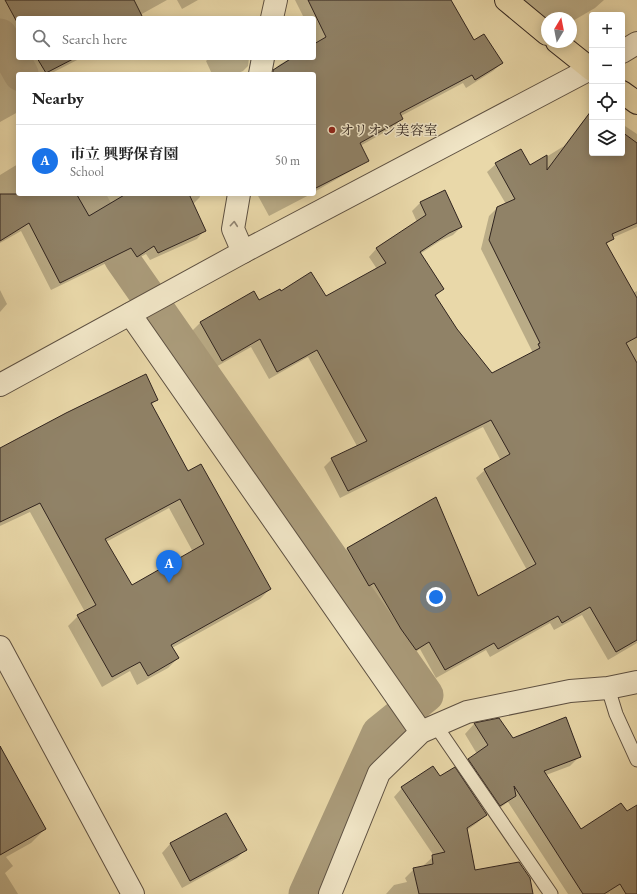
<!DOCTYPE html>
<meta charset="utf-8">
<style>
:root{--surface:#fff;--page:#f6f6f6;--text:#222;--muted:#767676;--line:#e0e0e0;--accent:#1a73e8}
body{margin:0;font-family:"EB Garamond","Noto Serif JP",serif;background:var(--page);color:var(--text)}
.controls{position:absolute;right:12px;top:12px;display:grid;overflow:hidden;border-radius:4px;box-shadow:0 2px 10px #0003}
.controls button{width:36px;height:36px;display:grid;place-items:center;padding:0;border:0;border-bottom:1px solid var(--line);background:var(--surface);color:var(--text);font:20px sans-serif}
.compass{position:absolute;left:541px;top:12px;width:36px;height:36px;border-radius:50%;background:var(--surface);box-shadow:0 2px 10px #0003;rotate:10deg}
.you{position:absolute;left:436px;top:597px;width:14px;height:14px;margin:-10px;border:3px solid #fff;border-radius:50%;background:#1a73e8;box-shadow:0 0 0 6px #1a73e833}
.badge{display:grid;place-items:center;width:26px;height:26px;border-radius:50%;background:var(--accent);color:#fff;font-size:13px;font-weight:700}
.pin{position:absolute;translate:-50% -33px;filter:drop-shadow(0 1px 2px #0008)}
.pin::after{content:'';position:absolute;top:21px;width:14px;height:12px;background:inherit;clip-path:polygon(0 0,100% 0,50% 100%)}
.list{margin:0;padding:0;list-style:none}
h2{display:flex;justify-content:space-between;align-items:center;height:52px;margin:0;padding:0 16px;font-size:17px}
h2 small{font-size:13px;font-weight:400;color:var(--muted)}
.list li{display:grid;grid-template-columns:26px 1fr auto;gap:12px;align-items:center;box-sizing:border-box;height:72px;padding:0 16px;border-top:1px solid var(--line)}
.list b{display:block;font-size:15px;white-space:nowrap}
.list p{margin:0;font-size:13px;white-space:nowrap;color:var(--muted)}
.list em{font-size:13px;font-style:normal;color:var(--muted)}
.icon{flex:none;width:22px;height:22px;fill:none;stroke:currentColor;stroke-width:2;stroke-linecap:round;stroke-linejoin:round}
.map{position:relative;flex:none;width:637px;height:894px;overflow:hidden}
.search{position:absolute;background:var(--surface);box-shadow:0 2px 10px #0003;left:16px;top:16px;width:300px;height:44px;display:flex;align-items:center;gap:10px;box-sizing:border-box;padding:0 14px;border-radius:4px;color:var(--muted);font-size:15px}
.panel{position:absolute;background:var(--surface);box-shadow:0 2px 10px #0003;left:16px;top:72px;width:300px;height:124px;border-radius:4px}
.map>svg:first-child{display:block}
.shadow{fill:#0003;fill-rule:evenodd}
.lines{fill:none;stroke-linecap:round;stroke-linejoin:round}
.canal{stroke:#aa9b7a;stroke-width:35}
.building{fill:#908267;stroke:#30241f;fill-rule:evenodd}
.service-casing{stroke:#5e5142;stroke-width:15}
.minor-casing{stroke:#5e5142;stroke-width:24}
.tertiary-casing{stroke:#5e5142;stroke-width:24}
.primary-casing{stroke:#30241f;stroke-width:24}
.service{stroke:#f1e6c7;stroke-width:13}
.minor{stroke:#f1e6c7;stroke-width:22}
.tertiary{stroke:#f1e6c7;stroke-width:22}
.primary{stroke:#e9d8a9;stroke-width:22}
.oneway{stroke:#908573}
.poi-dot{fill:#8f2418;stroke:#f1e6c7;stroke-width:1.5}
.labels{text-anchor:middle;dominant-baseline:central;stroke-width:3;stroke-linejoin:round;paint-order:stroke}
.poi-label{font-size:14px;fill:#30241f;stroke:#f1e6c7;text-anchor:start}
</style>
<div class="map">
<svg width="637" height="894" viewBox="0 0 637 894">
<rect width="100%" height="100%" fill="#e9d8a9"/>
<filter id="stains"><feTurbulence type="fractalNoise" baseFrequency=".005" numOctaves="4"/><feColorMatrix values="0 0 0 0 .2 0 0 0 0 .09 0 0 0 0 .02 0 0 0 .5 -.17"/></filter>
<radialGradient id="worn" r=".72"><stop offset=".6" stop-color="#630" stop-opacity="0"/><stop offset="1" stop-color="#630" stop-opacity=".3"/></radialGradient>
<path class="shadow" d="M 0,0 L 167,0 L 140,15 L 142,18 L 18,18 L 18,58 L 81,58 L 50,74 L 18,74 L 18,112 L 0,122 Z
M 177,0 L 198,0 L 182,9 Z
M 295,0 L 450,0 L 474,42 L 502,63 L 493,71 L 466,88 L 463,83 L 401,116 L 402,118 L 394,127 L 360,146 L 366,159 L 358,167 L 314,192 L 314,74 L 270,74 L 279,65 L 291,58 L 314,58 L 314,45 L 316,44 L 314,39 L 314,18 L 304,18 Z
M 521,0 L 604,0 L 595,8 L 571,22 L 571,18 L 562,18 L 560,14 L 555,18 L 547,18 L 547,23 Z
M 209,58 L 249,58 L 248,66 L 243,71 L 236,74 L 212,74 L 206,61 Z
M 591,112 L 592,113 L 592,153 L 622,153 L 622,124 L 637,134 L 637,227 L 612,238 L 606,245 L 633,293 L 637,291 L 637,643 L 608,660 L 582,615 L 554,630 L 550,623 L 490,657 L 486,650 L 436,678 L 420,649 L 408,657 L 393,637 L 366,590 L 360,593 L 339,557 L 347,549 L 436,498 L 477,598 L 527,570 L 476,478 L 485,470 L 501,461 L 483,427 L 340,498 L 324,467 L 332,459 L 357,446 L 308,357 L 269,379 L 251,347 L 214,368 L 192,331 L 200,323 L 254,292 L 258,302 L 281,293 L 326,297 L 377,269 L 369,257 L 377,248 L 417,222 L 412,211 L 420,203 L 461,227 L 453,235 L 440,241 L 420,254 L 442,289 L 435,297 L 456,329 L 492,374 L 531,354 L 532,351 L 481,249 L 489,216 L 498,207 L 506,204 L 487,172 L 496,164 L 520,150 L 530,167 L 564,146 L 583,121 Z
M 18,164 L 18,194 L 199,194 L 200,197 L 193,204 L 205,230 L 197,239 L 150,260 L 146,254 L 128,264 L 123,255 L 51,290 L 21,231 L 0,243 L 0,175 Z
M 257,194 L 311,194 L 269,216 Z
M 0,290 L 7,304 L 0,312 Z
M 157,400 L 151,405 L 187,472 L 270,589 L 260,599 L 172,648 L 178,658 L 168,668 L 137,685 L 130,671 L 102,687 L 68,626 L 78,616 L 85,612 L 30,512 L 0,526 L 0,450 ZM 169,508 L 193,552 L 132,586 L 106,542 Z
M 499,719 L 512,739 L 580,756 L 570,766 L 546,775 L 580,830 L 637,808 L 637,888 L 628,894 L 610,894 L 610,893 L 608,894 L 568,894 L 508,802 L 490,815 L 459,769 L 469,760 L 477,754 L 465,734 L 474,724 Z
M 0,748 L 45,829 L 31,843 L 6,857 L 13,866 L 5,873 L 18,894 L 0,894 Z
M 440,778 L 486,815 L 477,823 L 466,831 L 475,871 L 532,894 L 386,894 L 394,885 L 407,882 L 405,878 L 414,869 L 424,867 L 424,865 L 434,856 L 394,797 L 402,788 Z
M 226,814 L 246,849 L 237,858 L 182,888 L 162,853 L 170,844 Z"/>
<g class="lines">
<path class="canal" d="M 0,36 L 21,74
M 86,194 L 122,259 L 426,695 L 379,733 L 306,894"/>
</g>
<path class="building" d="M 5,0 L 134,0 L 143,18 L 18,18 L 18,24 Z
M 308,0 L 451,0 L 474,40 L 484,34 L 503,63 L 475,80 L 472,75 L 400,113 L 403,119 L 360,143 L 369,161 L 314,189 L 314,74 L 273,74 L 273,70 L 292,58 L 314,58 L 314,44 L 326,37 Z
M 37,58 L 75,58 L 46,73 Z
M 591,111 L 592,112 L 592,153 L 622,153 L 622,132 L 637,143 L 637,223 L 612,234 L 614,239 L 606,243 L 637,298 L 637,337 L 626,343 L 637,363 L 637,640 L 616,652 L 590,607 L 562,623 L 558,616 L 498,649 L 494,643 L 445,670 L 429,642 L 416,650 L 401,629 L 374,583 L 369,586 L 347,548 L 436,497 L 478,596 L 536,564 L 484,469 L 510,454 L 491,420 L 348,491 L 331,458 L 367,441 L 317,350 L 277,372 L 260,339 L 222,361 L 200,322 L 254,291 L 259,300 L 280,289 L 281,291 L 311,272 L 326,296 L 386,263 L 376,248 L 426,215 L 420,202 L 445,190 L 462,227 L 449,233 L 420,252 L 444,289 L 435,295 L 457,329 L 492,373 L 540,348 L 538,344 L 540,343 L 489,240 L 497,207 L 515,199 L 495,163 L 521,149 L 530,165 L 547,155 L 547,170 Z
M 0,194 L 79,194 L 77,195 L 89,216 L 126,194 L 189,194 L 206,231 L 158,253 L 154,246 L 137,257 L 131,248 L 60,283 L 29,223 L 0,241 Z
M 146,374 L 158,400 L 151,403 L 188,471 L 201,464 L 271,589 L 171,645 L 179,658 L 148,676 L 140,662 L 112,677 L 77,615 L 96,605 L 40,503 L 0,522 L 0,448 L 66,413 ZM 180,499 L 204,544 L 132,585 L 105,539 Z
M 566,717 L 581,757 L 544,771 L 581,829 L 621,803 L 627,811 L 637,805 L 637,894 L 626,894 L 620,884 L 604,894 L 583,894 L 514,786 L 516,796 L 500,806 L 468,759 L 488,745 L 474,723 L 499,718 L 513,738 Z
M 0,746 L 46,829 L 0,855 Z
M 433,766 L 440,776 L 455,767 L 487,815 L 467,828 L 475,870 L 519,862 L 530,878 L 533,894 L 419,894 L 413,868 L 433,864 L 432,855 L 445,852 L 401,787 Z
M 226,813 L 247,850 L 190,881 L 170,843 Z"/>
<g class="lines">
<defs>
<path id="service" d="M 608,688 L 616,714 L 637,760
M 436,726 L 551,894"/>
<path id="minor" d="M 272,18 L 276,0
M 622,52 L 637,43
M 260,74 L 263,58
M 239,194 L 233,229 L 243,252
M 130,314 L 421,732
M 330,894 L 379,773 L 421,732 L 467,712 L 570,691 L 608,688 L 637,682"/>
<path id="tertiary" d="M 0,385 L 243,252 L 590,69
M 0,647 L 133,894"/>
<path id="primary" d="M 506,0 L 547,34
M 557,42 L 592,70
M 622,92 L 637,103"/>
</defs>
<use href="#service" class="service-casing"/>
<use href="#minor" class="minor-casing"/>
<use href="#tertiary" class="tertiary-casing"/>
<use href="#primary" class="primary-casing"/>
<use href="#service" class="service"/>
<use href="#minor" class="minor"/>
<use href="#tertiary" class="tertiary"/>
<use href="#primary" class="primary"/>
</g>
<defs><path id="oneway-chevron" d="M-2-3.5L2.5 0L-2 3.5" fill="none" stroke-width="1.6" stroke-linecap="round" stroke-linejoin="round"/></defs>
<use class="oneway" href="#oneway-chevron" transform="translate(234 224) rotate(-85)"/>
<circle class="poi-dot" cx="332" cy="130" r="4"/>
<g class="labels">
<g class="poi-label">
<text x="340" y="130">オリオン美容室</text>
</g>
</g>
<rect width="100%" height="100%" filter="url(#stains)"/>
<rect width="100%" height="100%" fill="url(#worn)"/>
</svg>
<div class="controls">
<button>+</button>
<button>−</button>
<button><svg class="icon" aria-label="locate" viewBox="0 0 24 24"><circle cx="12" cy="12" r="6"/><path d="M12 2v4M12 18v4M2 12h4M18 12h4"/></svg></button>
<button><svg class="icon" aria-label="layers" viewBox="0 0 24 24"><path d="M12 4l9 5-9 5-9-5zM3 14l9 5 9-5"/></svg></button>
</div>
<svg class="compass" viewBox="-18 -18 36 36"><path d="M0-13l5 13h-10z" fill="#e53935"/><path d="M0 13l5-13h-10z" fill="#767676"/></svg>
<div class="you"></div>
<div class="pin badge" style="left:169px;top:583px">A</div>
<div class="search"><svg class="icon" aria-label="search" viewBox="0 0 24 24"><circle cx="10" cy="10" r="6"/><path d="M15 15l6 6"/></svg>Search here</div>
<section class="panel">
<h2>Nearby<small></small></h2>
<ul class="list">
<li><span class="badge">A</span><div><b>市立 興野保育園</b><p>School</p></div><em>50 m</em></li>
</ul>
</section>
</div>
